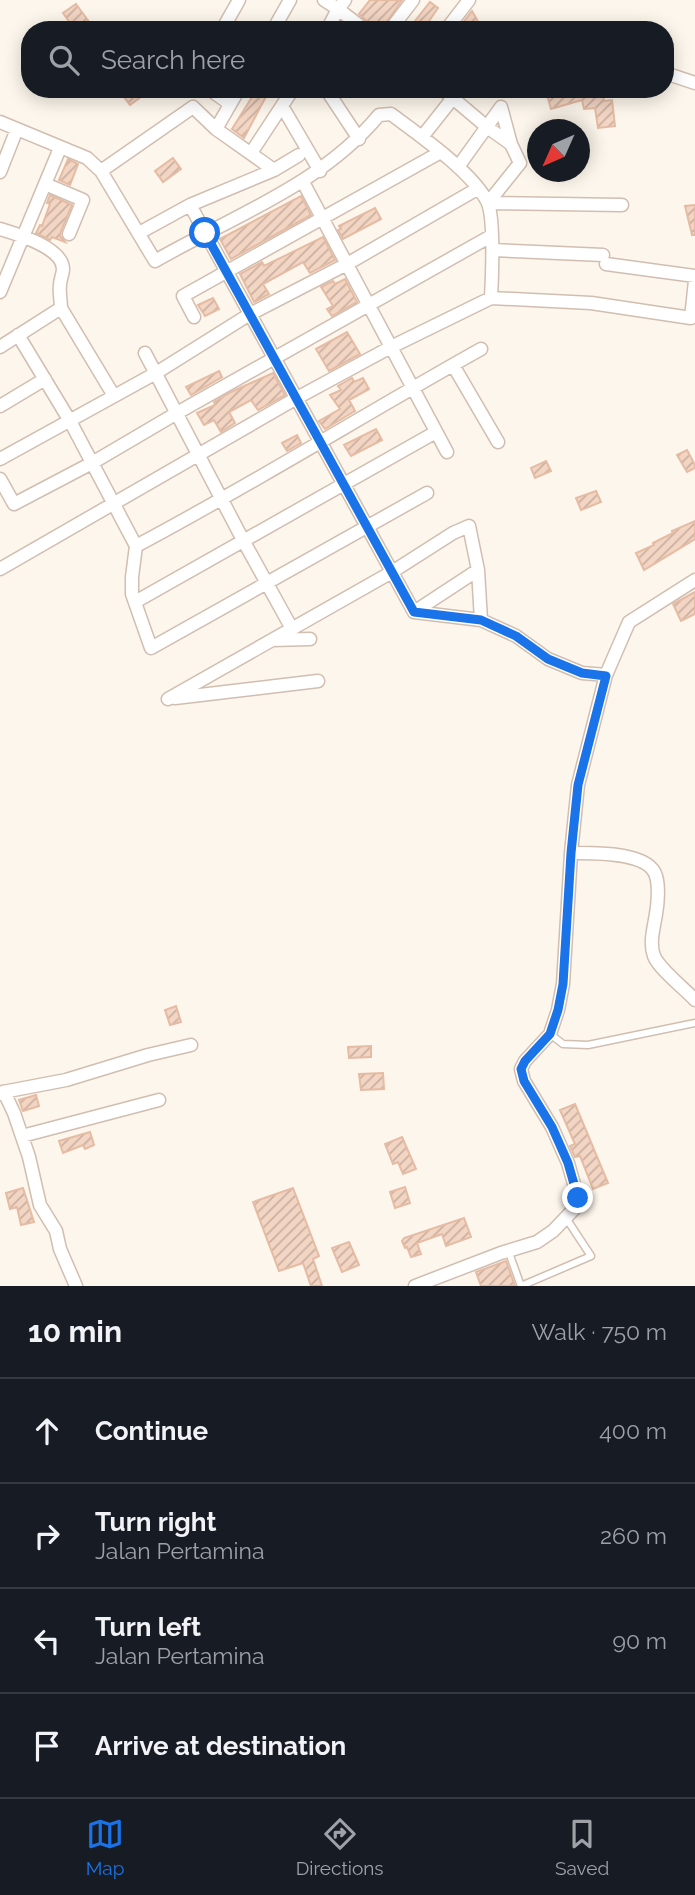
<!DOCTYPE html>
<meta charset="utf-8">
<style>
:root{--surface:#171b24;--page:#20242c;--text:#f1f3f6;--muted:#9ea1a6;--line:#363941;--accent:#1a73e8}
body{margin:0;font-family:Raleway,sans-serif;background:var(--page);color:var(--text)}
.compass{position:absolute;left:527px;top:119px;width:63px;height:63px;border-radius:50%;background:var(--surface);box-shadow:0 4px 18px #0003;rotate:225deg}
.stop{position:absolute;width:21px;height:21px;margin:-16px;border:5px solid #1a73e8;border-radius:50%;background:#fff}
.stop.end{background:#1a73e8;border-color:#fff;box-shadow:0 2px 7px #0008}
.list{margin:0;padding:0;list-style:none}
h2{display:flex;justify-content:space-between;align-items:center;height:91px;margin:0;padding:0 28px;font-size:30px}
h2 small{font-size:23px;font-weight:400;color:var(--muted)}
.list li{display:grid;grid-template-columns:46px 1fr auto;gap:21px;align-items:center;box-sizing:border-box;height:105px;padding:0 28px;border-top:2px solid var(--line)}
.list b{display:block;font-size:26px;white-space:nowrap}
.list p{margin:0;font-size:23px;white-space:nowrap;color:var(--muted)}
.list em{font-size:23px;font-style:normal;color:var(--muted)}
.icon{flex:none;width:38px;height:38px;fill:none;stroke:currentColor;stroke-width:2;stroke-linecap:round;stroke-linejoin:round}
.map{position:relative;flex:none;width:695px;height:1286px;overflow:hidden}
.search{position:absolute;background:var(--surface);box-shadow:0 4px 18px #0003;left:21px;right:21px;top:21px;height:77px;display:flex;align-items:center;gap:18px;box-sizing:border-box;padding:0 24px;border-radius:28px;color:var(--muted);font-size:26px}
.sheet{height:511px;background:var(--surface)}
nav{display:flex;justify-content:space-around;align-items:center;box-sizing:border-box;height:98px;border-top:2px solid var(--line);background:var(--surface);font-size:19px;color:var(--muted)}
nav a{display:grid;justify-items:center;gap:4px}
nav .on{color:var(--accent)}
.map>svg:first-child{display:block}
.building{fill:url(#building-hatch);stroke:#e6bba3;stroke-width:2}
.lines{fill:none;stroke-linecap:round;stroke-linejoin:round}
.lane-casing{stroke:#d1beb0;stroke-width:9}
.street-casing{stroke:#d1beb0;stroke-width:15}
.lane{stroke:#fff;stroke-width:6}
.street{stroke:#fff;stroke-width:12}
.route{stroke:#1a73e8;stroke-width:9}
</style>
<div class="map">
<svg width="695" height="1286" viewBox="0 0 695 1286">
<defs>
<pattern id="building-hatch" width="6" height="6" patternUnits="userSpaceOnUse" patternTransform="scale(1.75)"><rect width="6" height="6" fill="#f3d5c3"/><path d="M-1 1l2-2M0 6l6-6M5 7l2-2" fill="none" stroke="#cab0a1"/></pattern>
</defs>
<rect width="100%" height="100%" fill="#fdf6ec"/>
<path class="building" d="M 370,0 L 402,0 L 381,30 L 376,30 L 359,14 Z
M 430,2 L 438,8 L 429,21 L 422,30 L 408,30 Z
M 76,4 L 95,30 L 75,30 L 63,13 Z
M 472,11 L 483,30 L 460,30 L 459,28 Z
M 118,89 L 138,89 L 142,96 L 130,105 Z
M 257,89 L 270,89 L 244,138 L 232,129 Z
M 569,89 L 572,94 L 603,91 L 604,101 L 612,100 L 615,126 L 598,128 L 595,108 L 584,109 L 582,100 L 551,109 L 547,95 Z
M 173,158 L 181,169 L 163,182 L 155,171 Z
M 68,159 L 78,164 L 70,185 L 59,180 Z
M 50,195 L 72,205 L 61,231 L 60,236 L 65,242 L 52,237 L 50,240 L 36,233 L 40,225 L 42,226 L 50,204 L 47,203 Z
M 301,196 L 311,215 L 231,259 L 220,239 Z
M 695,205 L 695,235 L 692,235 L 685,206 Z
M 375,208 L 381,219 L 343,239 L 338,230 L 341,229 L 339,226 Z
M 323,237 L 335,260 L 310,273 L 303,262 L 263,284 L 269,294 L 254,302 L 240,274 L 262,262 L 264,266 Z
M 345,279 L 357,302 L 332,316 L 327,309 L 333,306 L 321,287 L 333,281 L 335,284 Z
M 213,298 L 219,309 L 205,316 L 198,305 Z
M 347,332 L 360,354 L 329,371 L 316,349 Z
M 219,371 L 222,377 L 191,395 L 186,387 Z
M 273,373 L 285,395 L 258,410 L 251,400 L 229,412 L 235,423 L 221,432 L 214,420 L 204,425 L 197,413 L 215,405 L 214,402 L 231,392 Z
M 352,378 L 354,382 L 363,378 L 369,389 L 349,400 L 355,411 L 325,429 L 319,421 L 340,409 L 330,395 L 341,390 L 338,386 Z
M 376,429 L 382,440 L 351,456 L 344,445 Z
M 297,435 L 301,443 L 287,451 L 282,443 Z
M 687,450 L 695,465 L 695,468 L 687,472 L 677,455 Z
M 546,461 L 551,471 L 535,478 L 531,468 Z
M 596,491 L 601,502 L 581,510 L 576,498 Z
M 695,521 L 695,539 L 644,570 L 636,553 L 654,545 L 653,543 L 673,533 L 672,531 Z
M 695,592 L 695,614 L 681,621 L 673,604 Z
M 176,1006 L 181,1022 L 170,1025 L 165,1010 Z
M 371,1046 L 371,1057 L 349,1058 L 348,1047 Z
M 383,1073 L 384,1089 L 361,1090 L 359,1074 Z
M 36,1095 L 39,1106 L 23,1111 L 19,1100 Z
M 575,1104 L 608,1183 L 593,1189 L 580,1156 L 575,1157 L 570,1146 L 575,1144 L 560,1110 Z
M 90,1132 L 94,1145 L 85,1149 L 83,1145 L 63,1153 L 59,1141 Z
M 402,1137 L 416,1169 L 403,1174 L 398,1162 L 393,1164 L 385,1144 Z
M 405,1187 L 410,1203 L 395,1208 L 390,1192 Z
M 23,1188 L 34,1222 L 21,1225 L 17,1207 L 10,1209 L 6,1193 Z
M 293,1188 L 319,1256 L 313,1259 L 322,1286 L 311,1286 L 303,1263 L 279,1271 L 253,1202 Z
M 464,1218 L 471,1237 L 446,1246 L 442,1234 L 417,1243 L 421,1254 L 411,1257 L 407,1247 L 405,1248 L 402,1241 L 404,1238 Z
M 349,1242 L 359,1265 L 342,1272 L 332,1248 Z
M 506,1261 L 515,1286 L 481,1286 L 476,1272 Z"/>
<g class="lines">
<defs>
<path id="lane" d="M 550,1034 L 563,1044 L 588,1045 L 695,1023
M 508,1250 L 521,1286 L 591,1256 L 566,1218"/>
<path id="street" d="M 324,0 L 338,9 L 327,30
M 345,0 L 338,9 L 365,30
M 222,30 L 239,0
M 273,30 L 290,0
M 390,30 L 413,0
M 446,30 L 469,0
M 665,73 L 695,83
M 209,89 L 230,104
M 326,89 L 359,139
M 442,89 L 487,127 L 511,144 L 520,163 L 488,203
M 282,106 L 320,171
M 0,122 L 87,158 L 101,171 L 155,261 C 233,216 321,185 379,115 L 391,114 C 419,135 470,170 487,201 C 495,217 492,278 491,298
M 216,129 L 239,89
M 422,137 L 460,89
M 251,153 L 293,89
M 458,167 L 501,107 L 511,144
M 101,171 L 193,107 L 216,129 L 274,170
M 0,172 L 17,129
M 303,182 L 447,452
M 45,184 L 83,200 L 69,234
M 488,203 L 622,205
M 190,205 L 414,612
M 0,229 C 17,234 63,248 63,269 C 63,274 60,280 60,285 C 59,293 61,301 61,308 L 0,347
M 139,233 L 190,205 L 274,170 L 299,155
M 493,250 L 603,255
M 606,264 L 695,276
M 0,292 L 60,148
M 61,308 L 114,396
M 194,317 L 183,296 L 439,153
M 18,335 L 70,421 L 136,546 C 253,484 365,414 481,349
M 145,353 L 243,540 L 291,627
M 453,365 L 498,442
M 0,406 L 45,379
M 0,459 L 156,373 L 250,314 L 347,264 L 477,189
M 0,479 L 14,504 L 92,463 L 177,413 L 491,236
M 136,546 L 132,577 L 132,594 L 151,648 L 427,493
M 0,569 L 295,399 L 391,347 L 491,298 L 591,303 L 691,318 L 695,281
M 135,602 L 436,432
M 414,612 L 481,620 L 516,636 L 548,659 L 582,673 L 606,675
M 414,612 L 478,570
M 272,640 L 310,639
M 175,698 L 318,681
M 168,699 L 392,572 L 453,533 L 469,526 L 478,570 L 481,620
M 571,853 C 591,853 649,851 656,876 C 659,886 658,903 656,914 C 654,927 649,943 654,956 C 659,969 685,989 695,1000
M 3,1092 L 66,1080 L 148,1055 L 191,1045
M 0,1094 L 3,1092 L 5,1094 L 14,1113 L 29,1157 L 40,1205 L 56,1231 L 60,1249 L 76,1286
M 22,1136 L 159,1100
M 415,1286 L 501,1253 L 537,1242 L 553,1231 L 577,1206 L 578,1198 L 568,1163 L 552,1127 L 524,1081 L 521,1069 L 525,1061 L 550,1034 L 558,1010 L 563,984 L 571,853 L 578,785 L 606,675 L 629,622 L 695,580"/>
</defs>
<use href="#lane" class="lane-casing"/>
<use href="#street" class="street-casing"/>
<use href="#lane" class="lane"/>
<use href="#street" class="street"/>
</g>
<g class="lines">
<path class="route" d="M 205,233 L 414,612 L 481,620 L 516,636 L 548,659 L 582,673 L 606,676 L 578,785 L 571,853 L 563,984 L 558,1010 L 550,1034 L 525,1061 L 521,1069 L 524,1081 L 552,1127 L 568,1163 L 578,1198"/>
</g>
</svg>
<svg class="compass" viewBox="-18 -18 36 36"><path d="M0-13l5 13h-10z" fill="#e53935"/><path d="M0 13l5-13h-10z" fill="#9ea1a6"/></svg>
<div class="stop" style="left:205px;top:233px"></div>
<div class="stop end" style="left:578px;top:1198px"></div>
<div class="search"><svg class="icon" aria-label="search" viewBox="0 0 24 24"><circle cx="10" cy="10" r="6"/><path d="M15 15l6 6"/></svg>Search here</div>
</div>
<section class="sheet">
<h2>10 min<small>Walk · 750 m</small></h2>
<ul class="list">
<li><svg class="icon" aria-label="ahead" viewBox="0 0 24 24"><path d="M12 20V5M6 11l6-6 6 6"/></svg><div><b>Continue</b></div><em>400 m</em></li>
<li><svg class="icon" aria-label="right" viewBox="0 0 24 24"><path d="M7 20v-9h11M14 6l5 5-5 5"/></svg><div><b>Turn right</b><p>Jalan Pertamina</p></div><em>260 m</em></li>
<li><svg class="icon" aria-label="left" viewBox="0 0 24 24"><path d="M17 20v-9H6M10 6l-5 5 5 5"/></svg><div><b>Turn left</b><p>Jalan Pertamina</p></div><em>90 m</em></li>
<li><svg class="icon" aria-label="arrive" viewBox="0 0 24 24"><path d="M6 21V4h12l-3 4 3 4H6"/></svg><div><b>Arrive at destination</b></div></li>
</ul>
</section>
<nav>
<a class="on"><svg class="icon" aria-label="map" viewBox="0 0 24 24"><path d="M3 6l6-2 6 2 6-2v14l-6 2-6-2-6 2zM9 4v14M15 6v14"/></svg>Map</a>
<a><svg class="icon" aria-label="directions" viewBox="0 0 24 24"><path d="M12 3l9 9-9 9-9-9zM9 14v-3h6M13 9l2 2-2 2"/></svg>Directions</a>
<a><svg class="icon" aria-label="saved" viewBox="0 0 24 24"><path d="M7 4h10v16l-5-4-5 4z"/></svg>Saved</a>
</nav>
